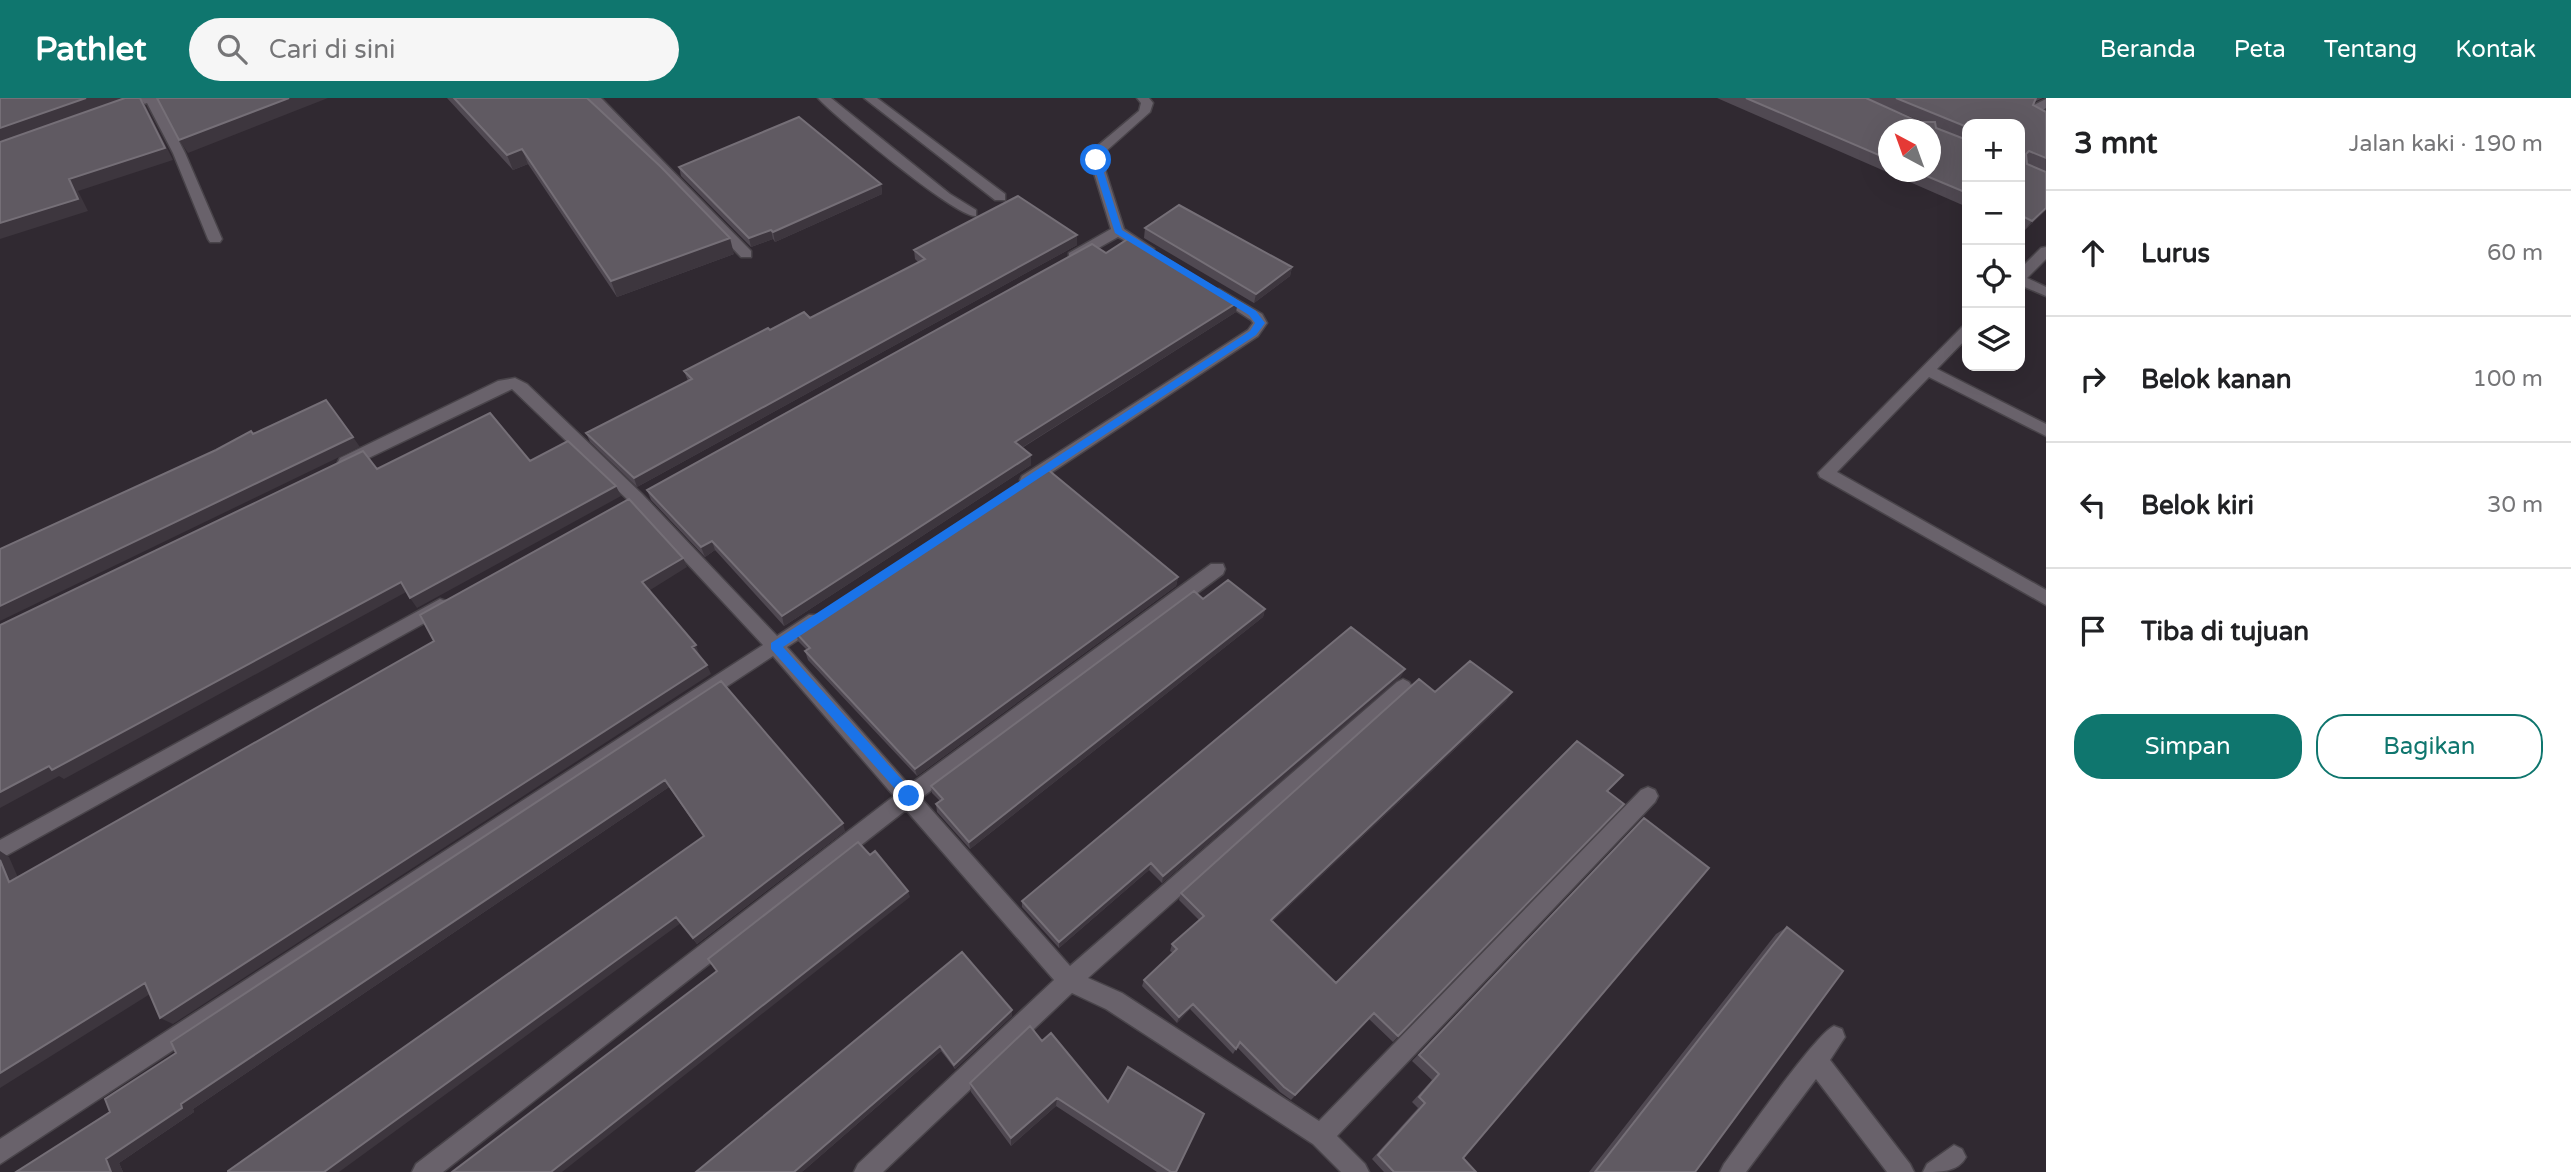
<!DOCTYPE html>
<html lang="id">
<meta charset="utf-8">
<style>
:root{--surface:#fff;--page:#f6f6f6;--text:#202124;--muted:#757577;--line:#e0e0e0;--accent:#0f766e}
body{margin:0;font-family:"Varela Round",sans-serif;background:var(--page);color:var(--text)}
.controls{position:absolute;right:21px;top:21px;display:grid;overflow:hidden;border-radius:14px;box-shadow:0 7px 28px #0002}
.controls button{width:63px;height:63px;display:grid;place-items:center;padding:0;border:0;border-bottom:2px solid var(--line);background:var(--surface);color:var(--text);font:35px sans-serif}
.compass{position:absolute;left:1878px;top:21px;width:63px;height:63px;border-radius:50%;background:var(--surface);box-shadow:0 7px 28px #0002;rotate:319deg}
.stop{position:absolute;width:21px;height:21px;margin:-16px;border:5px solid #1a73e8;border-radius:50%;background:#fff}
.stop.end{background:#1a73e8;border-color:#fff;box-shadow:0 2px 7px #0008}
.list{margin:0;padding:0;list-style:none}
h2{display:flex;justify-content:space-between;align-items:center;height:91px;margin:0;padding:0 28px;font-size:30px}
h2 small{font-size:23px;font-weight:400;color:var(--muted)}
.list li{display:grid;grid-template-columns:46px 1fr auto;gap:21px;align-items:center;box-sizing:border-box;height:126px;padding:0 28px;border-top:2px solid var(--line)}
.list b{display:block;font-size:26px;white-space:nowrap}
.list em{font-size:23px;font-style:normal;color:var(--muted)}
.actions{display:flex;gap:14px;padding:21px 28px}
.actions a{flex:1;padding:16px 0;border:2px solid var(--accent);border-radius:28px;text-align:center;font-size:24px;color:var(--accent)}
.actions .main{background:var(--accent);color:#fff}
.icon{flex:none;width:38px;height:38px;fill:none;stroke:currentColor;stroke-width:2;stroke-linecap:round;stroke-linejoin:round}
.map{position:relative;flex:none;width:2046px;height:1074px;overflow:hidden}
header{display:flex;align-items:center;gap:42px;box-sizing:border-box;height:98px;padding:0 35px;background:var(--accent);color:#fff}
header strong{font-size:33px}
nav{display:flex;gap:38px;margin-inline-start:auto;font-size:24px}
.search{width:490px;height:63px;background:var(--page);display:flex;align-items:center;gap:18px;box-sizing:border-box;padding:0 24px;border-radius:38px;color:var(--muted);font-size:26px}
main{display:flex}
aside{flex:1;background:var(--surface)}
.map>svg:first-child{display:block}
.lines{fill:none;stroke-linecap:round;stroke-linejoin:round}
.street-casing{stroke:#49444a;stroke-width:3}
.street{fill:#69626b;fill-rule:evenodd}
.wall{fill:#504952;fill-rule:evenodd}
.shaded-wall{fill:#3d363e}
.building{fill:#605a62;stroke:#756f77;stroke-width:2}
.route{fill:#1a73e8}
</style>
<header>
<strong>Pathlet</strong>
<div class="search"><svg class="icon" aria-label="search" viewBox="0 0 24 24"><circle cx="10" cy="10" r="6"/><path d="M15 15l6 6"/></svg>Cari di sini</div>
<nav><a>Beranda</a><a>Peta</a><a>Tentang</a><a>Kontak</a></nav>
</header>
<main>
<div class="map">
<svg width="2046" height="1074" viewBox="0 0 2046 1074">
<rect width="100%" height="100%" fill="#302931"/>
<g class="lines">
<defs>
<path id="street" d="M 138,0 L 157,0 L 185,55 L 222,141 L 220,144 L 210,144 L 208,141 L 173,55 L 147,5 L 119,15 L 113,11 Z
M 588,0 L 601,0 L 751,153 L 751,159 L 741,159 Z
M 818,0 L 831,0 L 950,96 L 976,112 L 976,118 C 958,121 835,19 818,0 Z
M 864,0 L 877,0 L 1005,96 L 1005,102 L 995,102 Z
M 1137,0 L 1149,0 L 1153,5 L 1150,14 L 1105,54 L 1102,62 L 1124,131 L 1154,151 L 1147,155 L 1118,139 L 1079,161 L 1069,161 L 1069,155 L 1111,131 L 1090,62 L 1095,50 L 1139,13 L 1141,5 Z
M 2046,1 L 2046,10 L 2040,13 L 2046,19 L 2046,27 L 2028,18 L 2030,9 Z
M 2046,149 L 2046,161 L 2027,180 L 2046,189 L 2046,198 L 2020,187 L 2020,171 L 2041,150 Z
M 1219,191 L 1262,216 L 1267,225 L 1258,238 L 1034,386 L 1022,386 L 1020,382 L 1022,378 L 1248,232 L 1253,225 L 1251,222 L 1214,198 L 1214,192 Z
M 1967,227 L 1967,240 L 1937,271 L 2046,326 L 2046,338 L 1929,279 L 1837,374 L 2046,492 L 2046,507 L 1820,379 L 1818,375 L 1962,229 Z
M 515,280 L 527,286 L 642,396 L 777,538 L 809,517 L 821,517 L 824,522 L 821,527 L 787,549 L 909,687 L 1211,466 L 1223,466 L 1225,471 L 1223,476 L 921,700 L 1070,868 L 1397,584 L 1403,581 L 1409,584 L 1412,589 L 1409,594 L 1088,880 L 1122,895 L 1319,1023 L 1641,692 L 1648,689 L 1655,692 L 1658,698 L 1655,704 L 1337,1038 L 1365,1066 L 1369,1074 L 1341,1074 L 1313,1046 L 1106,911 L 1072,895 L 883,1074 L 854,1074 L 858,1066 L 1054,882 L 906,712 L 443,1074 L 412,1074 L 416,1066 L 894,698 L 773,558 L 0,1066 L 0,1041 L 763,547 L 630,404 L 512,291 L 352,368 L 340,368 L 338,364 L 340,360 L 498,283 Z
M 440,501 L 446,503 L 449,508 L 446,513 L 0,761 L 0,742 Z
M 1834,928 L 1842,931 L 1845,939 L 1830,962 L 1910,1066 L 1914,1074 L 1887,1074 L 1816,981 L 1746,1074 L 1720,1074 L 1724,1066 C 1741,1043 1816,935 1834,928 Z
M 1954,1047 L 1962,1051 L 1966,1059 C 1958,1074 1941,1074 1923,1074 L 1927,1066 Z"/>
</defs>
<use href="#street" class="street-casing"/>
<use href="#street" class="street"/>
</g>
<path class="wall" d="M 447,0 L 587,0 L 734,156 L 617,199 L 528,66 L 513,72 Z
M 1717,0 L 2043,0 L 2034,4 L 2033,7 L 2045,13 L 2046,12 L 2046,112 L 2024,133 L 2020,132 L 2020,26 L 1967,26 L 1967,109 ZM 1887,9 L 1923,24 L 1919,24 ZM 1888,32 L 1930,74 L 1888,74 Z
M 679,69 L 881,86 L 882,96 L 775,144 L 773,141 L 751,149 L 681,78 Z
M 1145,130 L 1292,169 L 1290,178 L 1254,205 L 1144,140 Z
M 1077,137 L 1077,147 L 637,389 L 590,344 L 586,335 L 688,283 L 684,273 L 770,232 L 810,220 L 918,164 L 915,161 L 914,152 Z
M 1106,155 L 1236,214 L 1022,350 L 1031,367 L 784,528 L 715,452 L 705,459 L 651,402 L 647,392 Z
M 1178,479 L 1176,488 L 917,678 L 808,562 L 805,553 L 807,552 L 798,543 L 796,535 Z
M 1203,501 L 1265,511 L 1263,519 L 970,751 L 937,714 L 936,706 L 940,703 L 932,695 L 931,688 Z
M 1401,579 L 1162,785 L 1149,772 L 1059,850 L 1022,809 L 1022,803 Z
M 721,583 L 845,733 L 697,846 L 681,825 L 703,738 L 669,689 L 193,1011 L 194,1014 L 119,1065 L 123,1074 L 16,1074 L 110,1014 L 176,955 Z
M 1435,594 L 1512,594 L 1506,603 L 1272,824 L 1336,885 L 1608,693 L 1624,706 L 1393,944 L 1369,921 L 1291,1002 L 1280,994 L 1237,949 L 1233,956 L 1190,911 L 1177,925 L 1142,888 L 1144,882 L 1173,855 L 1170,853 L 1172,846 L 1199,822 L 1179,802 L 1181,795 Z
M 1635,729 L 1463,1060 L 1476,1074 L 1384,1074 L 1372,1061 L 1418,1010 L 1412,1004 L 1432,982 L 1412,963 Z
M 1787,829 L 1695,1074 L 1589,1074 L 1776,836 Z
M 962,854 L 1012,918 L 955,971 L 941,953 L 802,1074 Z
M 1042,943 L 1108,1004 L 1176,1074 L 1157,1074 L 1056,1008 L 1011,1048 L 971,994 L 970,985 Z"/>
<path class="shaded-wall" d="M 86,0 L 130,0 L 0,46 L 0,30 Z
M 140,0 L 146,8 L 173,62 L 78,93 L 88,113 L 0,141 L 0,125 Z
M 289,0 L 328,0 L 188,55 L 179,42 Z
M 522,51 L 528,66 L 513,72 L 507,57 Z
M 881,86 L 882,96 L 775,144 L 773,134 Z
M 2046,110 L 2046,112 L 2024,133 L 2032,123 Z
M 771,132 L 773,141 L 751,149 L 749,140 Z
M 1077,137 L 1077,147 L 637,389 L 634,380 Z
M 730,140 L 734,156 L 617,199 L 611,183 Z
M 1292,169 L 1290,178 L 1254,205 L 1256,196 Z
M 1238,204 L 1236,214 L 1015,354 L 1015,344 Z
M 353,339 L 360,349 L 0,523 L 0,508 Z
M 1031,357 L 1031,367 L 784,528 L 782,518 Z
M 616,388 L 621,398 L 417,510 L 410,500 Z
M 712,443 L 715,452 L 705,459 L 701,449 Z
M 683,460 L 687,469 L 647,494 L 642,484 Z
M 1178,479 L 1176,488 L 917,678 L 915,671 Z
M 401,484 L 408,493 L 64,681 L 59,678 L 0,710 L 0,694 Z
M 1265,511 L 1263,519 L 970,751 L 969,744 Z
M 696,547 L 699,556 L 696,558 L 692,549 Z
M 707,567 L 711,576 L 173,926 L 160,920 Z
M 1405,571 L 1401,579 L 1162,785 L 1163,778 Z
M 1512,594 L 1506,603 L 1267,829 L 1271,822 Z
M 665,682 L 669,689 L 193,1011 L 194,1014 L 119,1065 L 123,1074 L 111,1074 L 106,1061 L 181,1006 Z
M 843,725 L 845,733 L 697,846 L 693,840 Z
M 0,753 L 9,759 L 23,791 L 9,784 L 0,762 Z
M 1151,765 L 1149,772 L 1059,850 L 1059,844 Z
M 908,793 L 910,799 L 562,1074 L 551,1074 Z
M 676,819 L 681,825 L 339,1074 L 324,1074 Z
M 145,885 L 158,891 L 0,990 L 0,975 Z
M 1193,906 L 1190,911 L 1177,925 L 1179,919 Z
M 1012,912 L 1012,918 L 955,971 L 954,967 Z
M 940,948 L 941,953 L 802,1074 L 794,1074 Z
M 1057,1000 L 1056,1008 L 1011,1048 L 1011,1040 Z"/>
<path class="building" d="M 0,0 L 86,0 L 0,30 Z
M 125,0 L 140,0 L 165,50 L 69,81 L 78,101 L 0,125 L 0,44 Z
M 157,0 L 289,0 L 179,42 Z
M 454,0 L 587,0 L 661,69 L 730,140 L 611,183 L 522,51 L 507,57 Z
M 1746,0 L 1866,0 L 1919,24 L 1935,24 L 1936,30 L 1967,42 L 1967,95 L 1917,74 L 1930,74 L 1930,32 L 1888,32 L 1888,61 Z
M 1896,0 L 2036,0 L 2033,7 L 2046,14 L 2046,60 L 2029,53 L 2026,56 L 2027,66 L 2046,74 L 2046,110 L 2032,123 L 2020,117 L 2020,26 L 1967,26 L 1967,29 Z
M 799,19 L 881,86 L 773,134 L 771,132 L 749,140 L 679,69 Z
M 1018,98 L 1077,137 L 634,380 L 586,335 L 692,281 L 684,273 L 768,230 L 770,232 L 804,214 L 810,220 L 925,161 L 914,152 Z
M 1179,107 L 1292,169 L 1256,196 L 1145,130 Z
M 1131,139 L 1238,204 L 1015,344 L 1031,357 L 782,518 L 712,443 L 701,449 L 647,392 L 1092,146 L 1106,155 Z
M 326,302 L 353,339 L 0,508 L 0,451 L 216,352 L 251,333 L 253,336 Z
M 490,315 L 530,363 L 568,343 L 616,388 L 410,500 L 401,484 L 52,672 L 49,668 L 0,694 L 0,527 L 363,353 L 377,371 Z
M 1046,370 L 1178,479 L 915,671 L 805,553 L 810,550 L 796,535 Z
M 629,401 L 683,460 L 642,484 L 696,547 L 692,549 L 707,567 L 160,920 L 145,885 L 0,975 L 0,762 L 9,784 L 434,543 L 420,517 Z
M 1228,482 L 1265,511 L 969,744 L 936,706 L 943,701 L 931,688 L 1194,493 L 1203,501 Z
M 1351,529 L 1405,571 L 1163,778 L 1151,765 L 1059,844 L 1022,803 Z
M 1470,563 L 1512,594 L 1271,822 L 1336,885 L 1577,643 L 1623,677 L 1607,693 L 1624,706 L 1398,938 L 1374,915 L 1295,997 L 1284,989 L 1240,944 L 1236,951 L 1193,906 L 1179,919 L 1144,882 L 1177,851 L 1172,846 L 1204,818 L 1181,795 L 1419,581 L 1435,594 Z
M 721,583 L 843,725 L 693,840 L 676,819 L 324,1074 L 228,1074 L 228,1073 L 704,738 L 665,682 L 181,1006 L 182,1010 L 106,1061 L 111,1074 L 16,1074 L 110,1014 L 105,1001 L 176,955 L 171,944 Z
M 1644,720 L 1709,770 L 1463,1060 L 1476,1074 L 1394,1074 L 1378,1057 L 1425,1005 L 1419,999 L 1439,976 L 1419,957 Z
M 858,744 L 870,757 L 875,753 L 908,793 L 551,1074 L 452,1074 L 717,873 L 708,861 Z
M 1787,829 L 1843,873 L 1695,1074 L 1595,1074 Z
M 962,854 L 1012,912 L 954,967 L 940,948 L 794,1074 L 696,1074 Z
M 1030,928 L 1042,943 L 1051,935 L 1108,1004 L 1128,969 L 1204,1016 L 1176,1074 L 1171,1074 L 1057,1000 L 1011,1040 L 970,985 Z"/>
<path class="route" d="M 1096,60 L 1100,62 L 1122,132 L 1256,213 L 1265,225 L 1256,237 L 783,549 L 913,694 L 913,702 L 909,704 L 905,702 L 771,551 L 771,545 L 1250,233 L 1255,225 L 1249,217 L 1115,135 L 1092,62 Z"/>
</svg>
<div class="controls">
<button>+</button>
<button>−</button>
<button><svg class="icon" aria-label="locate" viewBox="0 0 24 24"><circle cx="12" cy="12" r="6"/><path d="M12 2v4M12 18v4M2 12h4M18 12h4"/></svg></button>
<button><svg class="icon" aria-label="layers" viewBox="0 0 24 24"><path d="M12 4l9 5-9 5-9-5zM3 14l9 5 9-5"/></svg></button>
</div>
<svg class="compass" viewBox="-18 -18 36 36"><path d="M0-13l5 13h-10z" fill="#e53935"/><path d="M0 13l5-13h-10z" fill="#757577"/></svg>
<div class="stop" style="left:1096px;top:62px"></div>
<div class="stop end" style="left:909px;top:698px"></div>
</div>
<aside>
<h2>3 mnt<small>Jalan kaki · 190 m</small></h2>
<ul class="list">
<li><svg class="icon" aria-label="ahead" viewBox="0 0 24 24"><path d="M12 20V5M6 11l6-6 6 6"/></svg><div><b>Lurus</b></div><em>60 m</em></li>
<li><svg class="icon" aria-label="right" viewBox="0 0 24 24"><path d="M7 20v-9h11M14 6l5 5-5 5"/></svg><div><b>Belok kanan</b></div><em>100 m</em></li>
<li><svg class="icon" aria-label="left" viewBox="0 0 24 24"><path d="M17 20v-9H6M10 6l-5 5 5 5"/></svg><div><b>Belok kiri</b></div><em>30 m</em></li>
<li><svg class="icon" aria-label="arrive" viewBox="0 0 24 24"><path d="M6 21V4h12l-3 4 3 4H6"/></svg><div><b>Tiba di tujuan</b></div></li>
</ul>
<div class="actions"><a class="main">Simpan</a><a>Bagikan</a></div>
</aside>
</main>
